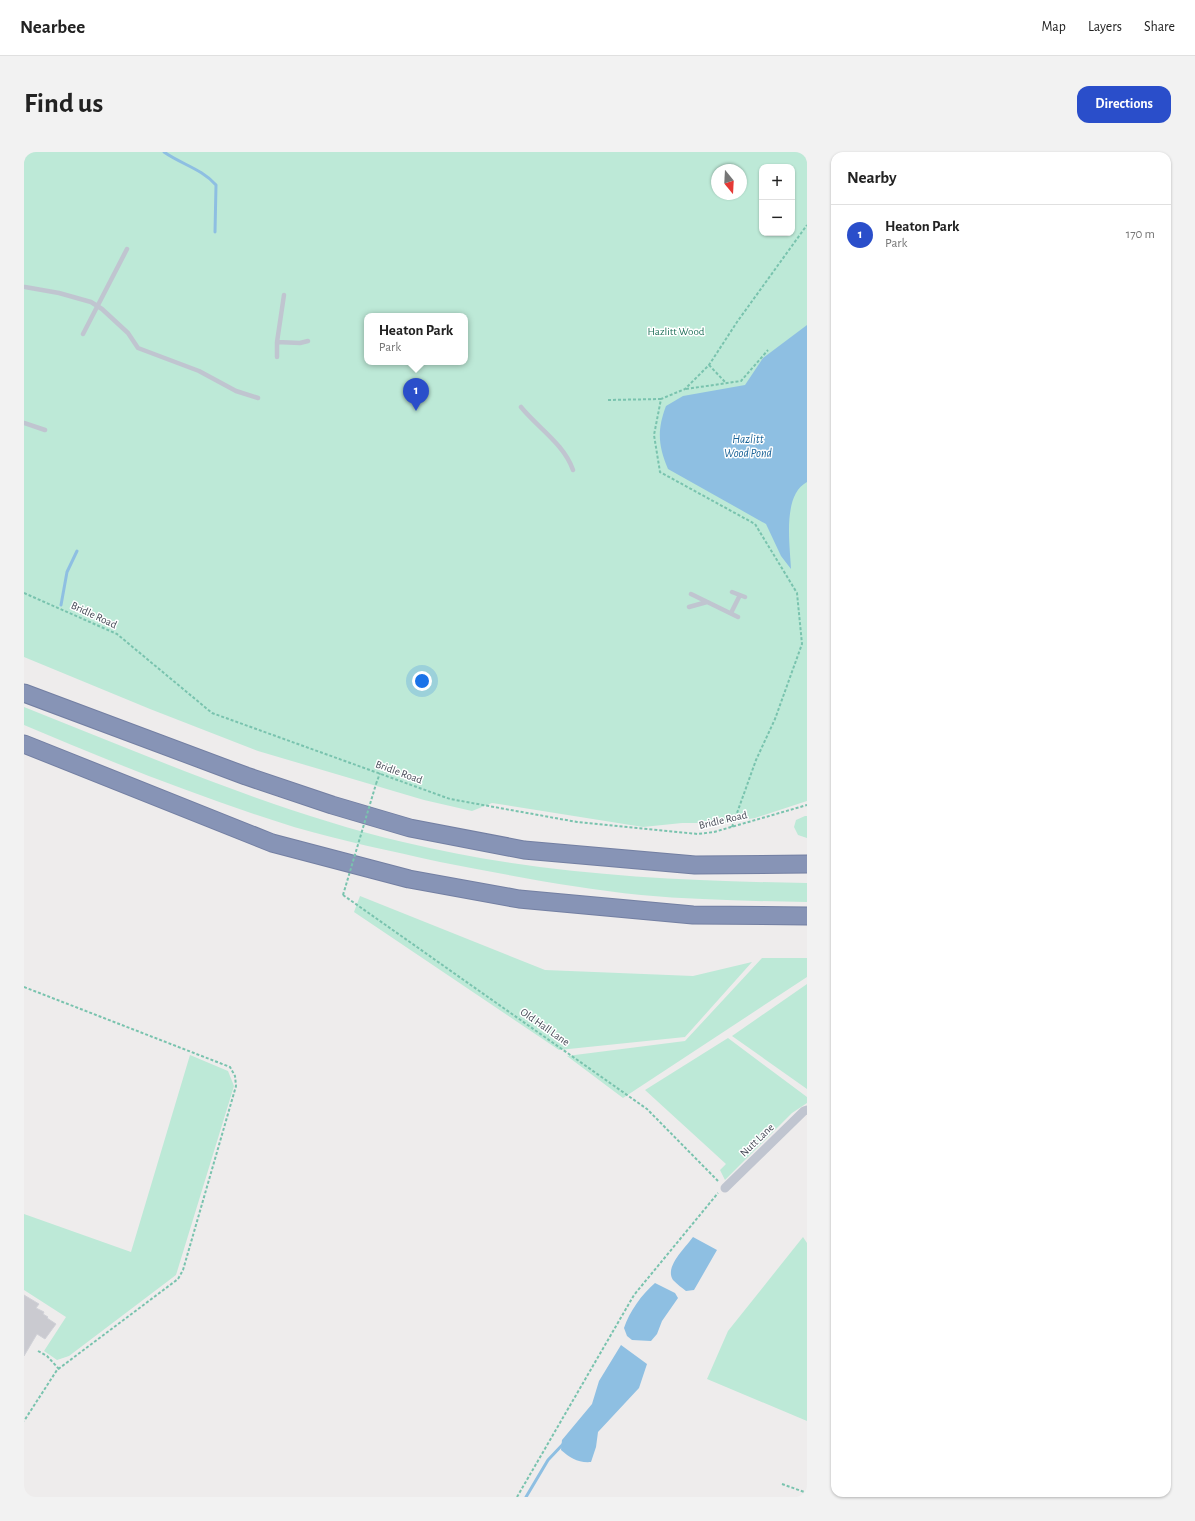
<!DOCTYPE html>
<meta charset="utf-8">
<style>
:root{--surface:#fff;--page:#f2f2f2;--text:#222;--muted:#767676;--line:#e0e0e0;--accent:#2a4eca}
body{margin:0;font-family:"Alegreya Sans",sans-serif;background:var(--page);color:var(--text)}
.controls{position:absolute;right:12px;top:12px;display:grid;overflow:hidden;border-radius:8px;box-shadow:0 1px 3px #0004}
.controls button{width:36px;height:36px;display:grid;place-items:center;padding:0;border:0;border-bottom:1px solid var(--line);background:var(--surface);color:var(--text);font:20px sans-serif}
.compass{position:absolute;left:687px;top:12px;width:36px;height:36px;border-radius:50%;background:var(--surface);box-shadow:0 1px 3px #0004;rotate:162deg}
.you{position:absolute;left:398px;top:529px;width:14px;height:14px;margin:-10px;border:3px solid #fff;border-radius:50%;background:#1a73e8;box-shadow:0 0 0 6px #1a73e833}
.badge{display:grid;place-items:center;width:26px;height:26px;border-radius:50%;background:var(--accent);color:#fff;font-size:13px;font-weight:700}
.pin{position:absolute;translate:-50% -33px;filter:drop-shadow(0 1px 2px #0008)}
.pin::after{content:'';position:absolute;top:21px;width:14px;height:12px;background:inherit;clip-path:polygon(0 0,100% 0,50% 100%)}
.popup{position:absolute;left:340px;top:161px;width:104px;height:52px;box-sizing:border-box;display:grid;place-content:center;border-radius:8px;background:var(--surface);filter:drop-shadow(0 1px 3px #0005);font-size:13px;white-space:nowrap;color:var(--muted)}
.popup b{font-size:15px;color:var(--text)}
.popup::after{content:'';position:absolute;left:50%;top:100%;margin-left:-8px;border:8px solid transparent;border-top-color:var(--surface)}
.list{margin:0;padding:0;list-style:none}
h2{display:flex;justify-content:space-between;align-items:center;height:52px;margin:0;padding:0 16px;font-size:17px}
h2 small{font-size:13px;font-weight:400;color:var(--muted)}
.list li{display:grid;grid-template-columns:26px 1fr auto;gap:12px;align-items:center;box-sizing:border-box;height:60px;padding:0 16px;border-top:1px solid var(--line)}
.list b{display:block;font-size:15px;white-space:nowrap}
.list p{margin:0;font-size:13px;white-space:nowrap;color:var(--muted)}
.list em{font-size:13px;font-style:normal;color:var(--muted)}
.map{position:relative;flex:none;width:783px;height:1345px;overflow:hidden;border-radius:12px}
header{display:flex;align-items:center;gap:24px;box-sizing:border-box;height:56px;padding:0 20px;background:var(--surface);border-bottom:1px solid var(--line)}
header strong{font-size:19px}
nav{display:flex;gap:22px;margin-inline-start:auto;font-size:14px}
.intro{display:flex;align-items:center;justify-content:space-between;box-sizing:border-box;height:96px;padding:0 24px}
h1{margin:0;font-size:28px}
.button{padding:10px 18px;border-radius:12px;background:var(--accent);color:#fff;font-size:14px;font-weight:700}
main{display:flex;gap:24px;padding:0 24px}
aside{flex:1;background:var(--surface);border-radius:12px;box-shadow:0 1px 3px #0004}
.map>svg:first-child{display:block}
.green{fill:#bde9d7;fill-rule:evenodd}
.water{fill:#8ebfe2}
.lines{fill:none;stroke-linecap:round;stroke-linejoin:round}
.stream{stroke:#8ebfe2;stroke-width:3}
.building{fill:#cacad0;stroke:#d0d1d7}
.motorway-casing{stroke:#737fa2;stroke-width:19}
.path{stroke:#79c3ae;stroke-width:2;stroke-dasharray:3 2;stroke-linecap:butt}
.service{stroke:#c0c5d0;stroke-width:4.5}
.minor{stroke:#c0c5d0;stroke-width:9}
.motorway{stroke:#8794b6;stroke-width:17}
.path-bridge{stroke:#79c3ae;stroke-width:2;stroke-dasharray:3 2;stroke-linecap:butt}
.labels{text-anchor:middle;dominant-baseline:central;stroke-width:3;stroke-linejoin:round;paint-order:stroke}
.park-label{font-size:11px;fill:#1f7059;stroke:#fff}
.street-label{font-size:11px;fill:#464b57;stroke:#fff}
.water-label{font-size:12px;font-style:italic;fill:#196296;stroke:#fff}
</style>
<header>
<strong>Nearbee</strong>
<nav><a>Map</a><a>Layers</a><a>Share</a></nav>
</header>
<div class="intro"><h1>Find us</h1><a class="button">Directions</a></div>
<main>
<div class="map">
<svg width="783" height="1345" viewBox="0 0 783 1345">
<rect width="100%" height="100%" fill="#eeecec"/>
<path class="green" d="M 0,0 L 783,0 L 783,649 L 731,666 L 700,671 L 658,671 L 619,675 L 468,651 L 448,659 L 400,648 L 234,599 L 126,557 L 0,505 ZM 738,15 L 768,15 L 768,81 L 738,81 ZM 693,18 L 717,18 L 717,42 L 693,42 ZM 343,164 L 441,164 L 441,210 L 343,210 Z
M 0,555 C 124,604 249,659 379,690 C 511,722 648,729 783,731 L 783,750 C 728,749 672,748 617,743 C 549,736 483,723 416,710 C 367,699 318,689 270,675 C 178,646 89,611 0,573 Z
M 781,664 L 783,664 L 783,686 L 774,683 L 770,675 L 772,668 Z
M 336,744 L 521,818 L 669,824 L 728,810 L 661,885 L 535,898 L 330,760 Z
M 738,806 L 783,806 L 783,825 L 599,946 L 543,904 L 661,889 Z
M 783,832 L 783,937 L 708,884 Z
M 704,886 L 783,945 L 783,951 L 768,961 L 701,1028 L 696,1018 L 702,1012 L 621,938 Z
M 166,903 L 204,919 L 210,934 L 152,1123 L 45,1204 L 33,1208 L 20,1199 L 42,1165 L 0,1138 L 0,1062 L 107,1100 Z
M 779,1085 L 783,1091 L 783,1269 L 683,1227 L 704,1179 Z"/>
<path class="water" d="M 783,173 L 783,330 C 758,343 766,393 767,417 L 757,404 L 742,372 L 644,317 C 634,293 633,278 642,254 L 659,244 L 721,233 L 739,206 Z
M 669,1085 L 693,1098 L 670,1138 L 662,1139 C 658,1136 653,1132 649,1128 C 640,1115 662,1095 669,1085 Z
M 631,1131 L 651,1141 L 654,1146 L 638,1169 L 633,1182 L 627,1189 L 608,1188 L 603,1184 L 600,1176 C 605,1160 618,1142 631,1131 Z
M 597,1193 L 623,1212 L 615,1236 L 574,1280 L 572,1295 L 567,1310 C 554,1311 546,1306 537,1298 L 538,1288 L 568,1252 L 575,1229 Z"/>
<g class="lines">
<path class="stream" d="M 140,0 C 157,12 178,17 192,33 L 191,80
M 37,453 L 43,420 L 53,399
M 502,1345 L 524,1308 L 541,1290"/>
</g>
<path class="building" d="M 0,1143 L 15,1152 L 12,1156 L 20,1160 L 19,1162 L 24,1165 L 23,1166 L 32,1172 L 21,1187 L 13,1182 L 0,1204 Z"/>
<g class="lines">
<defs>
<path id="motorway" d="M 0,541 L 222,624 L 308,653 L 386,676 L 500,698 L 671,713 L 783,712
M 0,592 L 248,691 L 385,727 L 495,747 L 669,763 L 783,764"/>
</defs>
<use href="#motorway" class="motorway-casing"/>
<path class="path" d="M 685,213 L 702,231
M 662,237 L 717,229 L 744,198
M 584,248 L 637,247
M 0,441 L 93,482 L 188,561 L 426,647 L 553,670 L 674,682 L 690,680 L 783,653
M 352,632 L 356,621
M 708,675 L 732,608 L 751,567 L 778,492 L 773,441 L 731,372 L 636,320 L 630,283 L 637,247 L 661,237 L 685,213 L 713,170 L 783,73
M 319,743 L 623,957 L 694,1029
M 0,835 L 206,915 L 211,924 L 212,934 L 159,1118 L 154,1127 L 33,1218 L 0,1269
M 14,1199 L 23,1204 L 35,1217
M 758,1332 L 783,1341
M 493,1345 L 610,1143 L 694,1041"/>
<path class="service" d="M 1,135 L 35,141 L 67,150 L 78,157 L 104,181 L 114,196 L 175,219 L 212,239 L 234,246
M 59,182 L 103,97
M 253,190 L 276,191 L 284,189
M 253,205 L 253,190 L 260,143
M 497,255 C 514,276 540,292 549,318
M 0,271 L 21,278
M 708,440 L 721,445
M 667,442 L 714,465
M 665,455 L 683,450
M 707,461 L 716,443"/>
<path class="minor" d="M 701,1036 L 780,959 L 783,958"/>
<use href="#motorway" class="motorway"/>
<path class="path-bridge" d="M 319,743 L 352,632"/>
</g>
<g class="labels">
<g class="park-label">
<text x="652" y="179">Hazlitt Wood</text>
</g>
<g class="street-label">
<text transform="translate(70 463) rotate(25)">Bridle Road</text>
<text transform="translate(375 620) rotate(20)">Bridle Road</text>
<text transform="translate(699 668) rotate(-13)">Bridle Road</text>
<text transform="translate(521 875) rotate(35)">Old Hall Lane</text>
<text transform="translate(733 988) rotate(-44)">Nutt Lane</text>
</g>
<g class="water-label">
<text x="724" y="287">Hazlitt<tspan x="724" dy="14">Wood Pond</tspan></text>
</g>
</g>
</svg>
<div class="controls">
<button>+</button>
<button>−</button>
</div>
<svg class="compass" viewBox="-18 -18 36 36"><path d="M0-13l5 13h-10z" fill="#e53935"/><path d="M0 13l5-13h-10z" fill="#767676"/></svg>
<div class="you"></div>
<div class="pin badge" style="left:392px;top:259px">1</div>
<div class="popup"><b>Heaton Park</b>Park</div>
</div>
<aside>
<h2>Nearby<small></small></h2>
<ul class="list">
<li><span class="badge">1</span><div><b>Heaton Park</b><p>Park</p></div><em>170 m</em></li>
</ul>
</aside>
</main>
